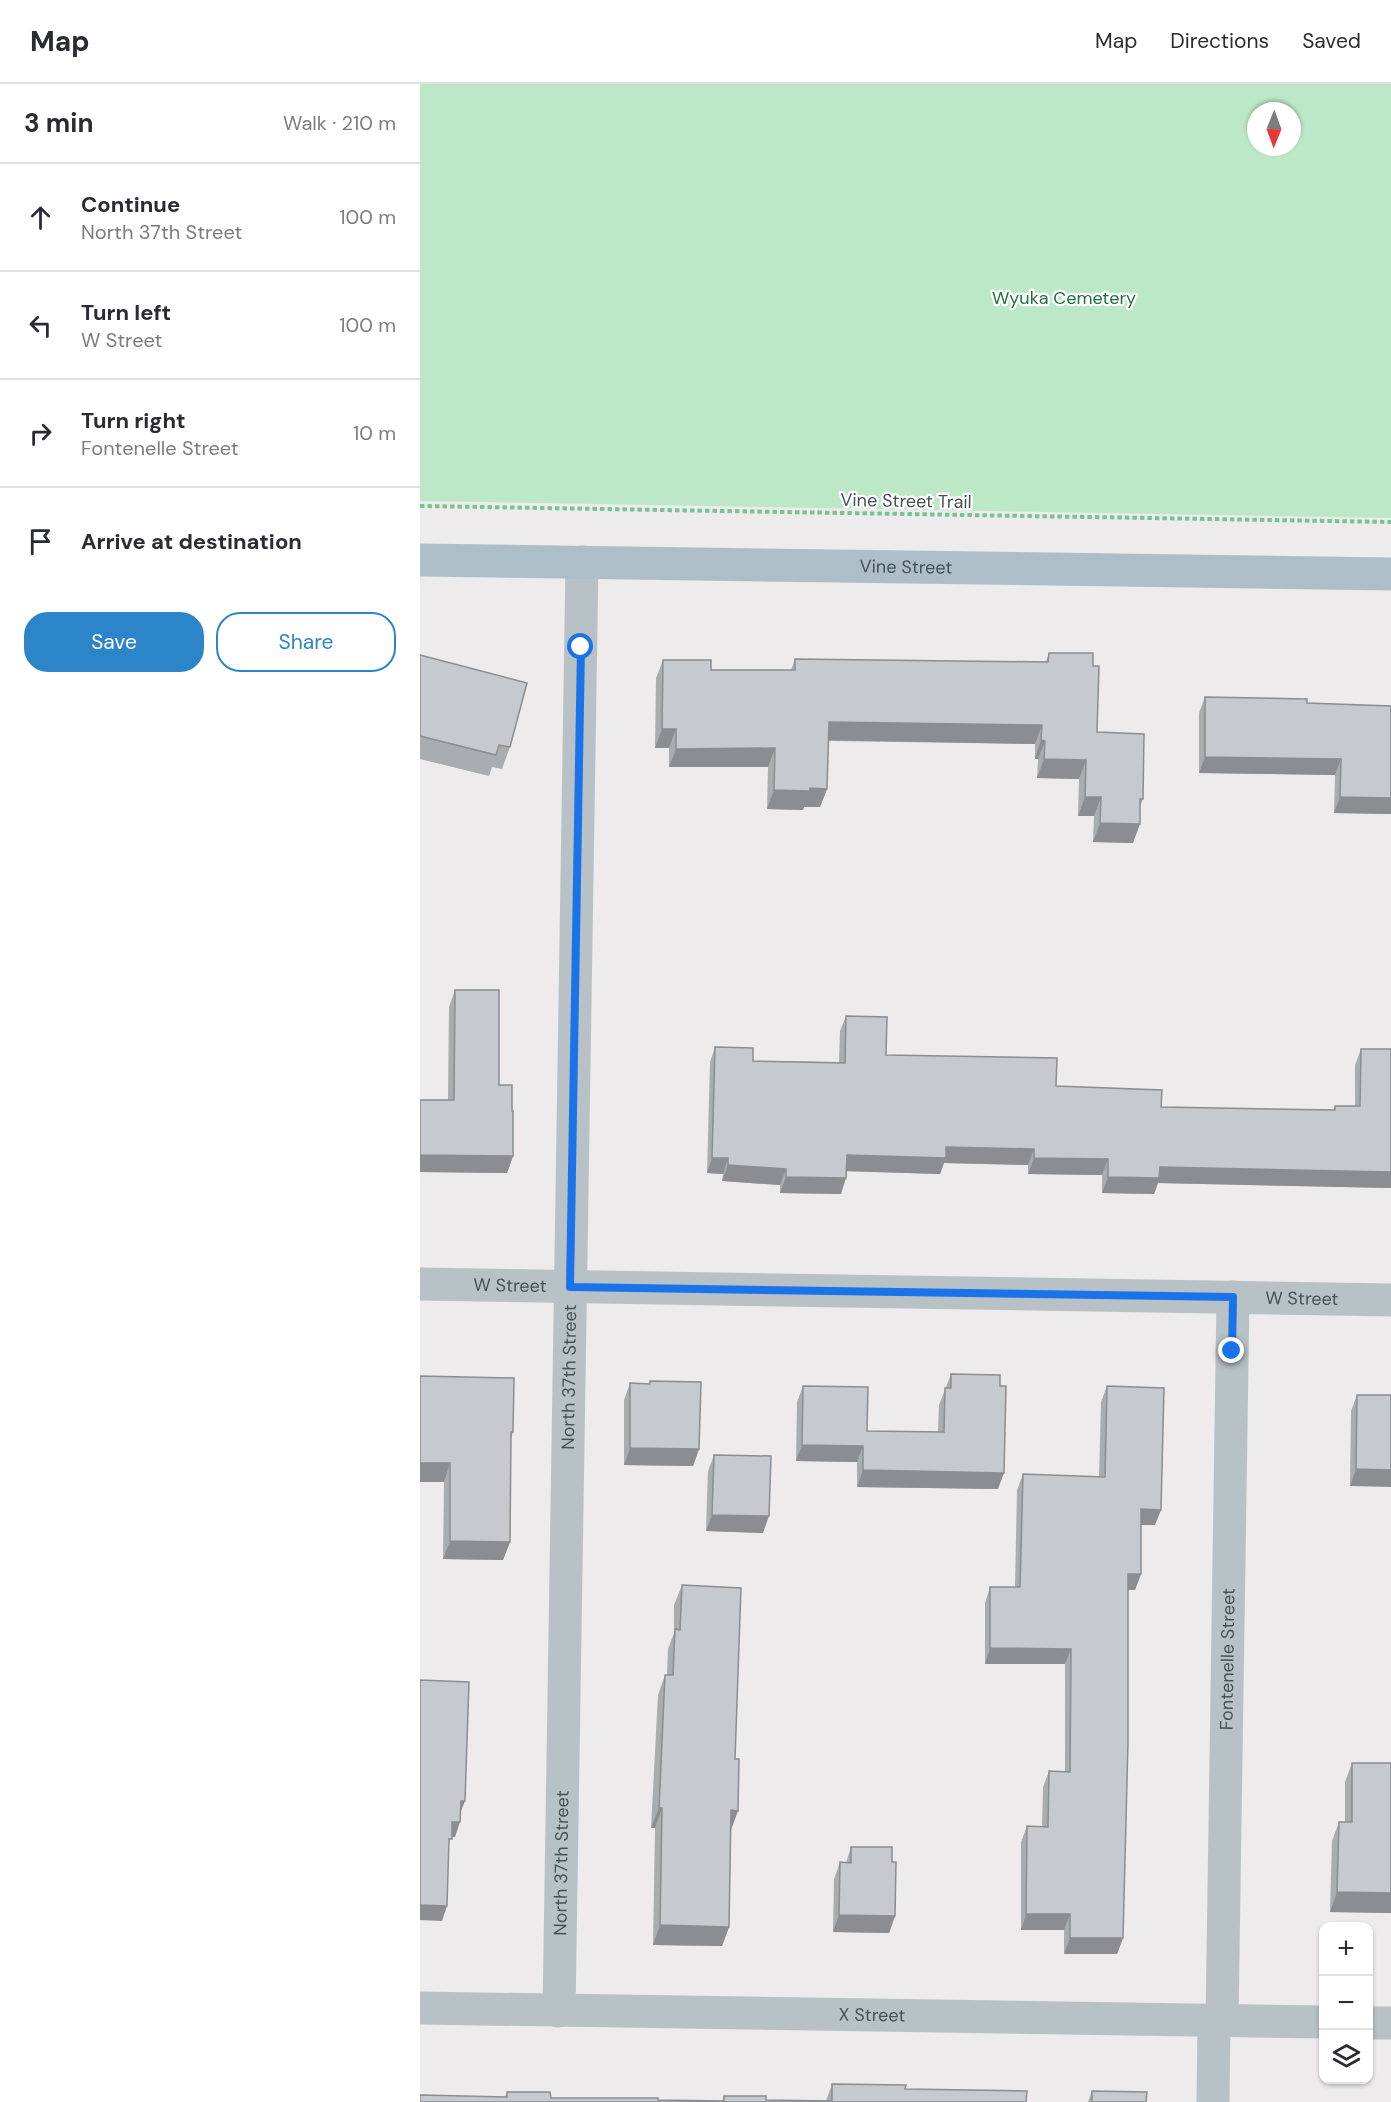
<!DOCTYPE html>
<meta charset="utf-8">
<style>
:root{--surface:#fff;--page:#f7f7f7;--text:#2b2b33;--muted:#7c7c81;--line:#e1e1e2;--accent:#2c85c8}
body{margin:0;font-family:"DM Sans",sans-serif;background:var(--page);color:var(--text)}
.controls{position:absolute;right:18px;bottom:18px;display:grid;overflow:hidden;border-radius:12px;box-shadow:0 2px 4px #0004}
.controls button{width:54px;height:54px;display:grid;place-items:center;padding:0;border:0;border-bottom:2px solid var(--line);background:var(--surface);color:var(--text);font:30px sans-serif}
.compass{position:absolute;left:827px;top:18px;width:54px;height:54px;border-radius:50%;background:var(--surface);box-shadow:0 2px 4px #0004;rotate:181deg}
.stop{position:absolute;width:18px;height:18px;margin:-14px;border:4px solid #1a73e8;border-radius:50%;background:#fff}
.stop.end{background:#1a73e8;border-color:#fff;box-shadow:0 2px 6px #0008}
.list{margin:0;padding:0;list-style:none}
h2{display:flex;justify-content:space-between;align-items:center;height:78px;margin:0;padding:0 24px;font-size:26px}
h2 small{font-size:20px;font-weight:400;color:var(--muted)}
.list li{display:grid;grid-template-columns:39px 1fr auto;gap:18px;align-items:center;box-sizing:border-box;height:108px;padding:0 24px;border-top:2px solid var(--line)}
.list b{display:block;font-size:22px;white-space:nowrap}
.list p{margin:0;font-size:20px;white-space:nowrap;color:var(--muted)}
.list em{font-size:20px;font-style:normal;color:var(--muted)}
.actions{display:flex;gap:12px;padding:18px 24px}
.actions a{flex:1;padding:14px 0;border:2px solid var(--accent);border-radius:24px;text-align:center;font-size:21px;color:var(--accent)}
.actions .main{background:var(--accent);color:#fff}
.icon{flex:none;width:33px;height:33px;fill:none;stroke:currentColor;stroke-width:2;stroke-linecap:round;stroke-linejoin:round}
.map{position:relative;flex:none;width:971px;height:2018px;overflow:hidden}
header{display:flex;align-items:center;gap:36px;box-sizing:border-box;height:84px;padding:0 30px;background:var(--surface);border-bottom:2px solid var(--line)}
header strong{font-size:28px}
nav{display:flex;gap:33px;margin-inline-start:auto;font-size:21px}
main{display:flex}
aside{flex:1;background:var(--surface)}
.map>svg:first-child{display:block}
.green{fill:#bde8c8;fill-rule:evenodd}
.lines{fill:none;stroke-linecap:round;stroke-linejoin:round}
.path{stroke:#79c294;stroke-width:4;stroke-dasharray:4.5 3;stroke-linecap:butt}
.minor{stroke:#b8c2c6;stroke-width:33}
.major{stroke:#aebec8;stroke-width:33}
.wall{fill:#aaadb0}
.shaded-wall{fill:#8b8d90}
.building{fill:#c6c9cd;stroke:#8b8d90;stroke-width:1.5}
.route{stroke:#1a73e8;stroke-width:8}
.labels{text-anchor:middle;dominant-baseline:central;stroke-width:4.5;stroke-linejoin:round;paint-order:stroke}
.park-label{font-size:18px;fill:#206f3c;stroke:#fff}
.street-label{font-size:18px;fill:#465156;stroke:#fff}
</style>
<header>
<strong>Map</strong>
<nav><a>Map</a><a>Directions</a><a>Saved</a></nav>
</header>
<main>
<aside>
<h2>3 min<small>Walk · 210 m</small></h2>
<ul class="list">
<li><svg class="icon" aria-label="ahead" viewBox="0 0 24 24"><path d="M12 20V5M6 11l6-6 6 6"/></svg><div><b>Continue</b><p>North 37th Street</p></div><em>100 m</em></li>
<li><svg class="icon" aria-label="left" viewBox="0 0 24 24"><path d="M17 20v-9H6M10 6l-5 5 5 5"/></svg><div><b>Turn left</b><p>W Street</p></div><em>100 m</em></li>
<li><svg class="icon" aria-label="right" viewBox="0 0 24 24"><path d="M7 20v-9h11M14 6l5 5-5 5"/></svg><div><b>Turn right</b><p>Fontenelle Street</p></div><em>10 m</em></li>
<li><svg class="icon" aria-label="arrive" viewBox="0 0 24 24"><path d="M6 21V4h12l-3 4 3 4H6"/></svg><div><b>Arrive at destination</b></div></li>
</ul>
<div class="actions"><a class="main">Save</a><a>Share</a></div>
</aside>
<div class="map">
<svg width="971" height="2018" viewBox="0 0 971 2018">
<rect width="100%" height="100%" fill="#eeebec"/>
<path class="green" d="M 0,0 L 971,0 L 971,434 L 0,417 ZM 836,27 L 872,27 L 872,63 L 836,63 Z"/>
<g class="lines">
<path class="path" d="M 0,422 L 971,438"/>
<g class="minor">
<path id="s1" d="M 0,1200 L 971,1216"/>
<path id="s2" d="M 0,1924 L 904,1938"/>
<path id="s3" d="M 139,1927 L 162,478"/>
<path id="s4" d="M 802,1937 L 813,1213"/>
<path d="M 948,1939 L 971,1939"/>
<path d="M 793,2018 L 794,1937"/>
</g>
<path class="major" id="s5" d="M 0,476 L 971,490"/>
</g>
<path class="wall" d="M 629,569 L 673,582 L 677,648 L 723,715 L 720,723 L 713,759 L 673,758 L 674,732 L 658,732 L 659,695 L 617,694 L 618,675 L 615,675 L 615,660 L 408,657 L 407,705 L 400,723 L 384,723 L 383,726 L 347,725 L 348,683 L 249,683 L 249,664 L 235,664 L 236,594 L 243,576 L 291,586 L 371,586 L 375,575 L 626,578 Z
M 0,571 L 90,663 L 82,685 L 72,683 L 69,692 L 0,675 Z
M 785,613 L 887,619 L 971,622 L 971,730 L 914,729 L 915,691 L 779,689 L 779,629 Z
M 35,906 L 79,1001 L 93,1072 L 87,1089 L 0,1088 L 0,1016 L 28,1016 L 29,923 Z
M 426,932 L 466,971 L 741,1023 L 913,1026 L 915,1022 L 935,1022 L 935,981 L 941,965 L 971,1104 L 738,1099 L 734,1110 L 682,1109 L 682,1091 L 608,1090 L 608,1081 L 524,1079 L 520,1090 L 426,1087 L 421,1110 L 360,1109 L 360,1101 L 302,1097 L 303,1090 L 287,1089 L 290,978 L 295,963 L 333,977 L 419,978 L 420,947 Z
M 531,1290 L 578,1405 L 437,1403 L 437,1378 L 376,1377 L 377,1318 L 383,1302 L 447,1347 L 518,1348 L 519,1321 Z
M 0,1292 L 93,1348 L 91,1355 L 90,1458 L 83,1476 L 23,1475 L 24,1398 Z
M 230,1297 L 279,1365 L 273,1382 L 204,1381 L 204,1316 L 210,1299 L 229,1300 Z
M 687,1302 L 735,1441 L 721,1441 L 721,1490 L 715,1506 L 708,1506 L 703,1854 L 697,1870 L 644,1870 L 644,1846 L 601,1846 L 601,1758 L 607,1742 L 622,1743 L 623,1703 L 629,1687 L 645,1687 L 645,1580 L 565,1580 L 565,1519 L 570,1503 L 595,1503 L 597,1406 L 603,1390 L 679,1393 L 681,1318 Z
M 937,1311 L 971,1311 L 930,1402 L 931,1327 Z
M 294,1371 L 343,1449 L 286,1447 L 288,1387 Z
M 262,1501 L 311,1746 L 309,1843 L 302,1862 L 233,1861 L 235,1744 L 231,1744 L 238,1611 L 245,1591 L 247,1591 L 248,1565 L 254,1549 L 254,1521 Z
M 932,1679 L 971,1679 L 971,1829 L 910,1828 L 912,1757 L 919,1738 L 925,1738 L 925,1698 Z
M 431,1763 L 472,1778 L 475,1832 L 469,1849 L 413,1848 L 414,1795 L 420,1778 L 426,1779 Z
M 412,2000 L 485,2005 L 606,2018 L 0,2018 L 85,2013 L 87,2008 L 131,2014 L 302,2017 L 304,2012 L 346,2016 L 406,2017 Z
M 672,2007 L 726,2018 L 668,2018 Z"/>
<path class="shaded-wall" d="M 409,638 L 622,641 L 615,660 L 402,656 Z
M 242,645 L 256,645 L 249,664 L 235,664 Z
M 621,656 L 625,657 L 618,675 L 615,675 Z
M 355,664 L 348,683 L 249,683 L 256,665 Z
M 785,673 L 921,675 L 915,691 L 779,689 Z
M 624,675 L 666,676 L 659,695 L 617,694 Z
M 390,704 L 407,705 L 400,723 L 384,723 L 383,726 L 347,725 L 354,706 Z
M 665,713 L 681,713 L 674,732 L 658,732 Z
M 920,713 L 971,714 L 971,730 L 914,729 Z
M 680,739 L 720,740 L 713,759 L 673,758 Z
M 526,1063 L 614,1065 L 608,1081 L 524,1079 L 520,1090 L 421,1087 L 427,1071 Z
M 0,1071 L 93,1072 L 87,1089 L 0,1088 Z
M 292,1074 L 308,1074 L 303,1090 L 287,1089 Z
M 614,1074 L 688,1075 L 682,1091 L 608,1090 Z
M 308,1081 L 366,1085 L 360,1101 L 302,1097 Z
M 740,1083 L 971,1088 L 971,1104 L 738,1099 L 734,1110 L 682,1109 L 688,1093 Z
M 366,1093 L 426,1094 L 421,1110 L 360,1109 Z
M 382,1361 L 443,1362 L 437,1378 L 376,1377 Z
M 210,1364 L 279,1365 L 273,1382 L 204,1381 Z
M 0,1379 L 30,1379 L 24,1398 L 0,1398 Z
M 936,1385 L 971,1386 L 971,1403 L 930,1402 Z
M 443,1386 L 584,1389 L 578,1405 L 437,1403 Z
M 721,1425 L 741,1426 L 735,1441 L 715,1441 Z
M 292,1431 L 349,1432 L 343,1449 L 286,1447 Z
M 30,1457 L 90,1458 L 83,1476 L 23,1475 Z
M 708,1490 L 721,1490 L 715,1506 L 703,1506 Z
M 570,1564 L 651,1565 L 645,1580 L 565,1580 Z
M 41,1717 L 45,1717 L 39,1732 Z
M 239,1724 L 242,1724 L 235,1744 L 231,1744 Z
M 311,1726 L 318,1727 L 311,1746 Z
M 32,1738 L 40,1738 L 35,1753 L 26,1753 Z
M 917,1808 L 971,1809 L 971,1829 L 910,1828 Z
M 0,1821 L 27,1822 L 22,1837 L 0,1836 Z
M 606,1830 L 650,1830 L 644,1846 L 601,1846 Z
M 419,1831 L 475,1832 L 469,1849 L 413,1848 Z
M 240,1841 L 309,1843 L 302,1862 L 233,1861 Z
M 650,1854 L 703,1854 L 697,1870 L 644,1870 Z"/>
<path class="building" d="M 629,569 L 673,569 L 673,582 L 679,582 L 677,648 L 724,650 L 723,715 L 720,715 L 720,740 L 680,739 L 681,713 L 665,713 L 666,676 L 624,675 L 625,657 L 621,656 L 622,641 L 409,638 L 407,705 L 390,704 L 390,707 L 354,706 L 355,664 L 256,665 L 256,645 L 242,645 L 243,576 L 291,576 L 291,586 L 375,586 L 375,575 L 628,578 Z
M 0,571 L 107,599 L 90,663 L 79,661 L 76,671 L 0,652 Z
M 785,613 L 887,615 L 887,619 L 971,622 L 971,714 L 920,713 L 921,675 L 785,673 Z
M 35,906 L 79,906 L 79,1001 L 92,1001 L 92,1027 L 93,1027 L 93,1072 L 0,1071 L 0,1016 L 34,1016 Z
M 426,932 L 467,933 L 466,971 L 637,974 L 636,1002 L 742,1006 L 741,1023 L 915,1026 L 915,1022 L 940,1022 L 941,965 L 971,965 L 971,1088 L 740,1083 L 739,1094 L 688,1093 L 688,1075 L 614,1074 L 614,1065 L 526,1063 L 526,1074 L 427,1071 L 426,1094 L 366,1093 L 366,1085 L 308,1081 L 308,1074 L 292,1074 L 295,963 L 333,964 L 333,977 L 425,979 Z
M 531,1290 L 580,1291 L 580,1302 L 586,1302 L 584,1389 L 443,1386 L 443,1362 L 382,1361 L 383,1302 L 448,1303 L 447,1347 L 524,1348 L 525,1304 L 531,1304 Z
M 0,1292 L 94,1294 L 93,1348 L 91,1348 L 90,1458 L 30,1457 L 30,1379 L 0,1379 Z
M 230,1297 L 281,1298 L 279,1365 L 210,1364 L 210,1299 L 230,1300 Z
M 687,1302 L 744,1304 L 741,1426 L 721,1425 L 721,1490 L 708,1490 L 708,1658 L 703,1854 L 650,1854 L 650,1830 L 606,1830 L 607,1742 L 628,1743 L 629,1687 L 650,1688 L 651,1565 L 570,1564 L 570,1503 L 600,1503 L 603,1390 L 685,1393 Z
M 937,1311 L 971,1311 L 971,1386 L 936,1385 Z
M 294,1371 L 351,1372 L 349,1432 L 292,1431 Z
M 262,1501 L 321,1504 L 315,1675 L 319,1675 L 318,1727 L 311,1726 L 309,1843 L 240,1841 L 242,1724 L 239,1724 L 245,1591 L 253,1591 L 255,1545 L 260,1546 Z
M 0,1596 L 49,1598 L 45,1717 L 41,1717 L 40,1738 L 32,1738 L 32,1755 L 29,1755 L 27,1822 L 0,1821 Z
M 932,1679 L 971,1679 L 971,1809 L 917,1808 L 919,1738 L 932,1738 Z
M 431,1763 L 472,1763 L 472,1778 L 476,1778 L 475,1832 L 419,1831 L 420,1778 L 431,1779 Z
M 412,2000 L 486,2001 L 485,2005 L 607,2007 L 606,2018 L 0,2018 L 0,2011 L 87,2013 L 87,2008 L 130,2008 L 131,2014 L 238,2014 L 238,2016 L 304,2017 L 304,2012 L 346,2012 L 346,2016 L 412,2017 Z
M 672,2007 L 727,2008 L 726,2018 L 672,2018 Z"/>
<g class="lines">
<path class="route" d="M 161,563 L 150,1203 L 813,1213 L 812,1267"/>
</g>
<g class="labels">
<g class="park-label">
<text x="644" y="214">Wyuka Cemetery</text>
</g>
<g class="street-label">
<text transform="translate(486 417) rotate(1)">Vine Street Trail</text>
<text stroke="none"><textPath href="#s5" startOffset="486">Vine Street</textPath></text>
<text stroke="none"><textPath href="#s1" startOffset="90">W Street</textPath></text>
<text stroke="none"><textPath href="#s1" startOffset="882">W Street</textPath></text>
<text stroke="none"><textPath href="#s3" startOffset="634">North 37th Street</textPath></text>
<text stroke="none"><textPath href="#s4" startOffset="362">Fontenelle Street</textPath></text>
<text stroke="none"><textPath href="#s3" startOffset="148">North 37th Street</textPath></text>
<text stroke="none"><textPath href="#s2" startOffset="452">X Street</textPath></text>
</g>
</g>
</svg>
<div class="controls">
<button>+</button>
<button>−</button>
<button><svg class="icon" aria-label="layers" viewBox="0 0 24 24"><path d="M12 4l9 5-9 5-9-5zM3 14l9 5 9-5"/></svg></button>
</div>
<svg class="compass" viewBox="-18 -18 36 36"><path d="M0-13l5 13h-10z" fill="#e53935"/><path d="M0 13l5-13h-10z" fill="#7c7c81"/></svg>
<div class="stop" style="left:161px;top:563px"></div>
<div class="stop end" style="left:812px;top:1267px"></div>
</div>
</main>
